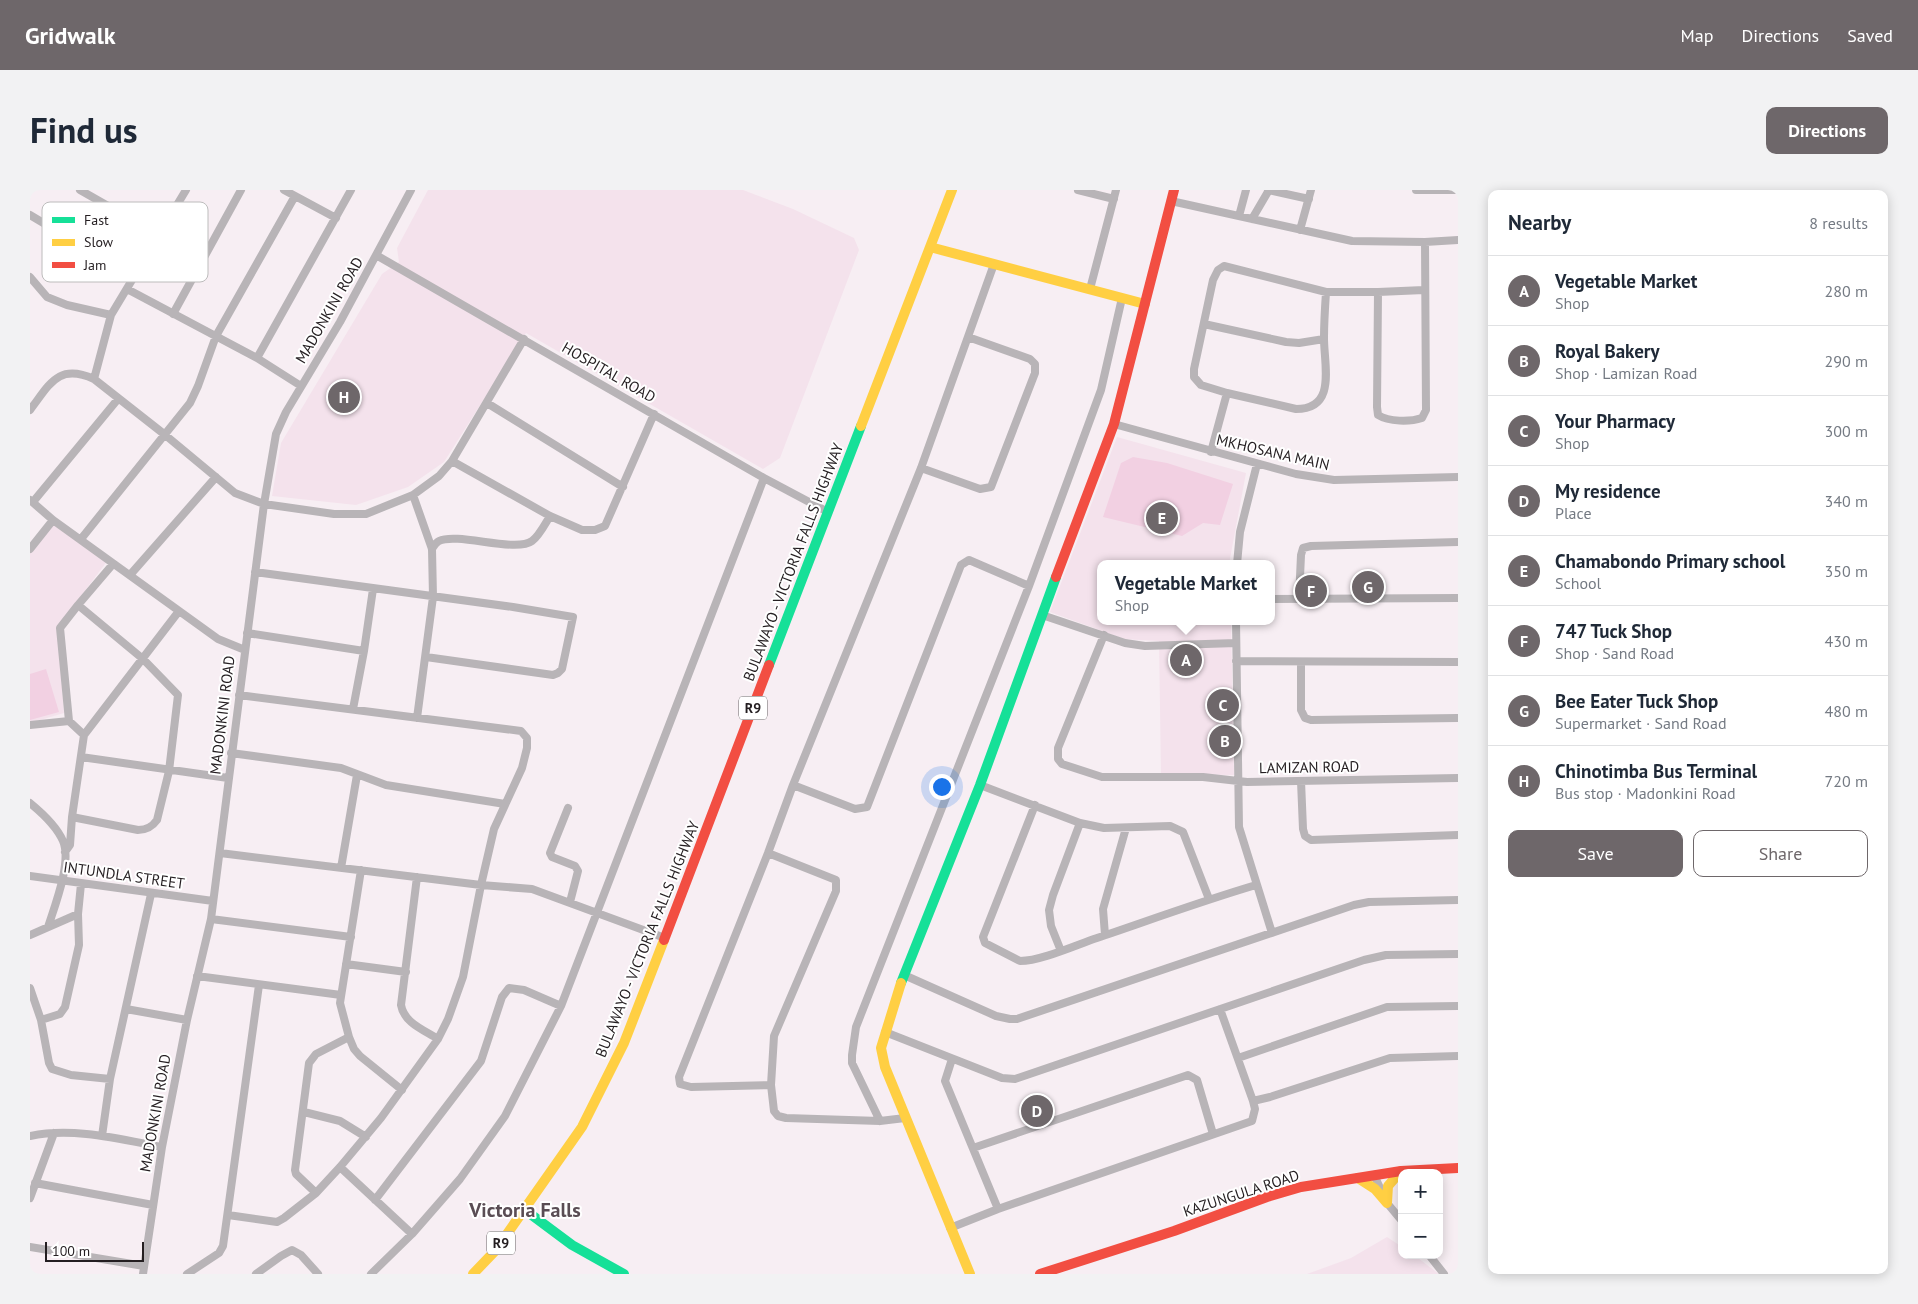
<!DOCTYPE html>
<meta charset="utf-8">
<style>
:root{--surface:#fff;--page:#f2f2f3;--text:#1f2937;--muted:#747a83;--line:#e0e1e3;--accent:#6e676a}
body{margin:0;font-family:"PT Sans",sans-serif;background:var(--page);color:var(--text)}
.controls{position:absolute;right:15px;bottom:15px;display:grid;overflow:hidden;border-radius:10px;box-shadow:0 2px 12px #0003}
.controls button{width:45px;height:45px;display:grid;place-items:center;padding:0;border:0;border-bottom:1px solid var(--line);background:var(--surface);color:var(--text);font:25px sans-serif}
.scale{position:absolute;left:15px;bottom:12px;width:99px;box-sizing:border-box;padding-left:5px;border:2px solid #241e21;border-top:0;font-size:14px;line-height:18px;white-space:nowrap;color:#241e21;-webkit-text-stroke:4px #fff;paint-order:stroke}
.you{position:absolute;left:911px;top:596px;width:18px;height:18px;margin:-12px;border:4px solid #fff;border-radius:50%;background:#1a73e8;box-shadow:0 0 0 8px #1a73e833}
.badge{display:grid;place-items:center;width:32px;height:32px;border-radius:50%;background:var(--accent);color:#fff;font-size:16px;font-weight:700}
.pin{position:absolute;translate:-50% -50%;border:2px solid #fff;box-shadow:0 1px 5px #0006}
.popup{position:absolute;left:1067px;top:370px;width:178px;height:65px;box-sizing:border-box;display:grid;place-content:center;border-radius:10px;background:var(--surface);filter:drop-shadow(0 1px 4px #0005);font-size:16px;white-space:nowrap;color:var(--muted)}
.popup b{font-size:19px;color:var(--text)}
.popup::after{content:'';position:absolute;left:50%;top:100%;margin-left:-10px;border:10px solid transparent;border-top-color:var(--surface)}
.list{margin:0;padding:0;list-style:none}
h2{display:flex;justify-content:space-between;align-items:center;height:65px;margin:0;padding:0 20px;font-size:21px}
h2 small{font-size:16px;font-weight:400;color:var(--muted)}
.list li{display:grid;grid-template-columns:32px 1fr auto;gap:15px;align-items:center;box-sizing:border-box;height:70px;padding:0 20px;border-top:1px solid var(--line)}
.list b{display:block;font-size:19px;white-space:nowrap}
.list p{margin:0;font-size:16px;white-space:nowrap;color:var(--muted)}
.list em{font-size:16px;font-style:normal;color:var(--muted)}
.actions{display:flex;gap:10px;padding:15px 20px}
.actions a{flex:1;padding:11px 0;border:1px solid var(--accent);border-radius:10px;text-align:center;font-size:18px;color:var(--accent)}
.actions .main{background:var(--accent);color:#fff}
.map{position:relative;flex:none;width:1428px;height:1084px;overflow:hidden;border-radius:10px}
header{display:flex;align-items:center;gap:30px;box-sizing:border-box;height:70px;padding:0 25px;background:var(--accent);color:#fff}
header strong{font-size:24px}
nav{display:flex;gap:28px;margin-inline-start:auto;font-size:18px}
.intro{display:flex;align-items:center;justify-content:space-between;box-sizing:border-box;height:120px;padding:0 30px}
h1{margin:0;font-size:35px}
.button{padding:12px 22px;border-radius:10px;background:var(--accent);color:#fff;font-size:18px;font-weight:700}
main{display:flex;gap:30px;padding:0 30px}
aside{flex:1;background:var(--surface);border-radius:10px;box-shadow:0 2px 12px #0003}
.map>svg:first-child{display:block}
.built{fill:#f4e2ec}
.pitch{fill:#f2d0e2}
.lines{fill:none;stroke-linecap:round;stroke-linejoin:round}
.street{stroke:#b8b4b7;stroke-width:8}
.fast{stroke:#16e098;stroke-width:10}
.slow{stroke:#ffcf43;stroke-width:10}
.jam{stroke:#f24e42;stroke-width:10}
.labels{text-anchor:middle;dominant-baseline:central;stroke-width:4;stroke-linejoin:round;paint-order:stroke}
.shield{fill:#fff;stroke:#666264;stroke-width:1}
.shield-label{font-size:14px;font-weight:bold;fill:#241e21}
.street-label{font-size:15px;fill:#241e21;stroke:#fff}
.district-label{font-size:20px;font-weight:bold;fill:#5a4d54;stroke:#fff}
.key{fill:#fff;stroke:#bdbcbc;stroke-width:1}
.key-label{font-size:14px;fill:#241e21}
</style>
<header>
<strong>Gridwalk</strong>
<nav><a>Map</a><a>Directions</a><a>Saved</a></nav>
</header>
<div class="intro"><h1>Find us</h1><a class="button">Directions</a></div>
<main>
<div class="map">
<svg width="1428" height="1084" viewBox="0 0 1428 1084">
<rect width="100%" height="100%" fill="#f7eef3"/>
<path class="built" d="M 398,0 L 713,0 L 763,19 L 824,48 L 829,60 L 750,268 L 733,279 L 496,143 L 414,272 L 378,297 L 326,315 L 242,306 L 251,253 L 352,84 L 369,72 L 367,58 Z
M 1087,247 L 1216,283 L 1199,374 L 1071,374 L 1071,431 L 1201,431 L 1204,585 L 1131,584 L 1129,451 L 1094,449 L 1020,422 Z
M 23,330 L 78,370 L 27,438 L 34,523 L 0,533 L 0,359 Z
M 1357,1047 L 1372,1057 L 1372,1065 L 1384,1065 L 1409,1084 L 1277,1084 L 1321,1068 Z"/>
<path class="pitch" d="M 1103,267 L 1137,273 L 1203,294 L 1190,335 L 1173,333 L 1152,346 L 1073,327 L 1091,273 Z
M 16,479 L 29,522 L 0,530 L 0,484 Z"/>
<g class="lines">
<path class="street" d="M 50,0 L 129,45
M 254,0 L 306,28
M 1048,0 L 1084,9
M 1238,0 L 1279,9
M 1386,0 L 1428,0
M 1141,11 L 1322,51 L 1395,52 L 1428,50
M 0,25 L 104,87
M 1209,26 L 1216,0
M 1222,29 L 1239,0
M 1270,40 L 1281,0
M 346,65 L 734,288 L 798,322
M 0,87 L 17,107 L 37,115 L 81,125
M 97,99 L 227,168 L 271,196
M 1060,99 L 1086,0
M 1296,102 C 1295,117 1294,133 1294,148 C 1294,176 1307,219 1266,219 L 1197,203 L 1171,195 L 1164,187 L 1164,179 L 1183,90 L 1188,80 L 1194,76 L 1296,102 L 1348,102 L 1394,100
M 1348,102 L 1347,217 L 1348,225 C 1359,232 1380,232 1392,228 L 1396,220 L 1395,52
M 143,124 L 211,0
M 1174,134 L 1256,152 L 1269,153 L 1294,149
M 227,168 L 321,0
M 64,189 L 81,125 L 156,0
M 457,213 L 593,297
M 0,220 C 20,194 28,173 64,189 L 134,244 L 205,303 L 234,314 L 304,324 L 336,324 L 383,305 L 409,286 L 422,271 L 494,149
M 1084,234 L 1266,284 L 1304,290 L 1428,287
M 1181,262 L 1197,203
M 422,271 L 520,326 L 552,340 L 565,340 L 575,336 L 624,224
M 891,278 L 950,299 L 961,297 L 1005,183 L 1005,174 L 1000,169 L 938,147
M 383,305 L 402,359 L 403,407 L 387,528
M 0,310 L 23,330 L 188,449 L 215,460
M 3,312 L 88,209
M 51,349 L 160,213 L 168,196 L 186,146 L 265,6
M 0,359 L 23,330
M 402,359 C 404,356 405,353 409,351 C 427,342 486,363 502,351 C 509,346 515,334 520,326
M 1207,374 L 1210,342 L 1227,274
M 225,382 L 483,417 L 543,427 L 532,479 L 528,483 L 523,485 L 396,467
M 100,385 L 186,287
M 1241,409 L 1428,408
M 1269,409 L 1271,365 L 1273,358 L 1281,356 L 1428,352
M 48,415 L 83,374
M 1012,425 L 1095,453 L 1115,456 L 1206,453
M 1206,431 L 1209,637 L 1242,743
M 217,443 L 334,461
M 1074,445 L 1028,558 L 1028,569 L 1032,574 L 1072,587 L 1173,587 L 1217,592 L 1428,588
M 1206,471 L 1428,472
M 1271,472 L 1271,520 L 1275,528 L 1281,530 L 1428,528
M 323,519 L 334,461 L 343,399
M 39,531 L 30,438 L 48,415 L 113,469 L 148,505 L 139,581 L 127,630 C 122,637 117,640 108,640 L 42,627
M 0,535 L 39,531 L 54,545
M 201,563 L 311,578 L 356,595 L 475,614
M 51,567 L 198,588
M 1271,591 L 1273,639 L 1275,646 L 1281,650 L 1428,645
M 763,595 L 825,619 L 837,617 L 931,375 L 939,370 L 999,396
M 950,595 L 1050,633 L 1074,638 L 1140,636 L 1153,642 L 1179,709
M 0,613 C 11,622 27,637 33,651 C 42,672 25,715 18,737
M 1005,615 L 953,747 L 955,753 L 990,771 C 1011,771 1046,755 1067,748 C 1120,730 1172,711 1226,695
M 538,618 L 520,663 L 522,667 L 545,676 L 548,681 L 540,712
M 35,662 L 40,655 L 42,627 L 54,545 L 149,421
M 190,663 L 451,695 L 502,699 L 635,748
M 738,663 L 806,690 L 806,701 L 744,846 L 741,895 L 744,921 L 748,926 L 756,928 L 850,931 L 875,928
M 311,678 L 327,585
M 331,680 L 310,813 L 319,847 L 324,859 L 330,866 L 372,900
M 0,686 L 183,711
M 387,687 L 371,815 C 374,833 394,840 408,849
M 181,729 L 321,747
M 0,745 L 48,724 L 51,694
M 1075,745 L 1073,719 L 1096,638
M 1031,761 L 1021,736 L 1019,720 L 1023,705 L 1050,633
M 316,774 L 376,782
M 874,785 L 966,826 L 980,829 L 987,829 L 1324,715 L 1339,712 L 1428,710
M 167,786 L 311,805
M 0,798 L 11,830 L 19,873 L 22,879 L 41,885 L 80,889
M 96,819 L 157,830
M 11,830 L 30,824 L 35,817 L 49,755 L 48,724
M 855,842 L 972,888 L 985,889 L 1334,770 L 1356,765 L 1428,764
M 1208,868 L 1357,817 L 1428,816
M 922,869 L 915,891 L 968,1019
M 741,895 L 661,897 L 650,894 L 649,887 L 738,663 L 763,595 L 891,278 L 964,74
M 1223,911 L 1240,907 L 1360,868 L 1428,866
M 274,922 L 310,931 L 336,947
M 850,931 L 822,873 L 822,865 L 826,837 L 999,396 L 1071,200 L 1092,108
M 0,946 C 43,937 89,949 132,957
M 72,946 L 80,889 L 121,704
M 943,958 L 1158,885 L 1167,890 L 1183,944
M 310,977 L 382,1044
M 1344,985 L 1357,1013 L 1372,1031
M 5,993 L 123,1015
M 286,1003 L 266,984 L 265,980 L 279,873 L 286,864 L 319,847
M 0,1008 L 24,943
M 345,1010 L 451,871 L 472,807 L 479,798 L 494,800 L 531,816
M 198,1025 L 247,1032 L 254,1028 L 286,1003 L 310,977 L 351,928 L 408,849 L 418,829 L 433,787 L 451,695 L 464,639 L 492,578 L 497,558 L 497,548 L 491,541 L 209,505
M 920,1038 L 968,1019 L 1222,931 L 1225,919 L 1223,911 L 1190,819
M 0,1057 L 114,1076
M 1399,1065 L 1414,1084
M 113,1084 L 132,957 L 157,830 L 181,729 L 234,314 L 246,244 L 256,222 L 310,132 L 381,0
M 157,1084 L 189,1063 L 193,1056 L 229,795
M 226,1084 L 251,1066 L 262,1060 L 271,1065 L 288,1084
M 341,1084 L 382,1044 L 430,989 L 475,926 L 531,816 L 734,288"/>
<path class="fast" d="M 739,475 L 831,236
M 871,793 L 950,595 L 1026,387
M 495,1020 L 542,1055 L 594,1084"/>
<path class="slow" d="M 900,57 L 1115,114
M 831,236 L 922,0
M 871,793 L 851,858 L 855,877 L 940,1084
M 1328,988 L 1345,999 L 1357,1013
M 1357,1013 L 1358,996 L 1371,981
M 443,1084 L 465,1061 L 552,937 L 594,853 L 634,750"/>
<path class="jam" d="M 1026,387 L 1084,234 L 1144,0
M 634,750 L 739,475
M 1010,1084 L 1144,1041 L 1237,1007 L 1271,997 L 1371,981 L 1428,978"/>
</g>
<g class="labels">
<g class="shield">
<rect x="709" y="506.5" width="28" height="23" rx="4"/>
<rect x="457" y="1041.5" width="28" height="23" rx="4"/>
</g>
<g class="shield-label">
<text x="723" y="518">R9</text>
<text x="471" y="1053">R9</text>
</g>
<g class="street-label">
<text transform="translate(299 120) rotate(-60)">MADONKINI ROAD</text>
<text transform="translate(579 182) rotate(30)">HOSPITAL ROAD</text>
<text transform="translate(1243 262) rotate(13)">MKHOSANA MAIN</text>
<text transform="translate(763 372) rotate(-69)">BULAWAYO - VICTORIA FALLS HIGHWAY</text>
<text transform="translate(192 525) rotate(-83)">MADONKINI ROAD</text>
<text transform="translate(1279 577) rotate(-1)">LAMIZAN ROAD</text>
<text transform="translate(94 685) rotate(8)">INTUNDLA STREET</text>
<text transform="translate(617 749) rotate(-68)">BULAWAYO - VICTORIA FALLS HIGHWAY</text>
<text transform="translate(125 923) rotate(-80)">MADONKINI ROAD</text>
<text transform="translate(1211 1003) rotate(-18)">KAZUNGULA ROAD</text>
</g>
<g class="district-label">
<text x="495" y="1020">Victoria Falls</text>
</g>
</g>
<rect x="12" y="12" width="166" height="80" rx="8" class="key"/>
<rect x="22" y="27" width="23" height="6" fill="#16e098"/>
<rect x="22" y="49" width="23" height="7" fill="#ffcf43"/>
<rect x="22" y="72" width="23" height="6" fill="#f24e42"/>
<g class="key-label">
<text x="54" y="35">Fast</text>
<text x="54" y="57">Slow</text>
<text x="54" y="80">Jam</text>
</g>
</svg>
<div class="controls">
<button>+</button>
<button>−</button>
</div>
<div class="scale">100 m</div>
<div class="you"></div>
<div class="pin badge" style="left:1156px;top:470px">A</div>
<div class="popup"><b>Vegetable Market</b>Shop</div>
<div class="pin badge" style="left:1195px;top:551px">B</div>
<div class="pin badge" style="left:1193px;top:515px">C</div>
<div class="pin badge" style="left:1007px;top:921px">D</div>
<div class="pin badge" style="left:1132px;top:328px">E</div>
<div class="pin badge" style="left:1281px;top:401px">F</div>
<div class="pin badge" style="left:1338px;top:397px">G</div>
<div class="pin badge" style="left:314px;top:207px">H</div>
</div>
<aside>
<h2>Nearby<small>8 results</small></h2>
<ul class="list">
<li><span class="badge">A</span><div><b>Vegetable Market</b><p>Shop</p></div><em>280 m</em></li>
<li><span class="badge">B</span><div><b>Royal Bakery</b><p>Shop · Lamizan Road</p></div><em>290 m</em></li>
<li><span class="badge">C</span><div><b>Your Pharmacy</b><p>Shop</p></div><em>300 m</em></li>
<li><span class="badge">D</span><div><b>My residence</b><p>Place</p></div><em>340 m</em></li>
<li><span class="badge">E</span><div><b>Chamabondo Primary school</b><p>School</p></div><em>350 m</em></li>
<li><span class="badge">F</span><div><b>747 Tuck Shop</b><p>Shop · Sand Road</p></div><em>430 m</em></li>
<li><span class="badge">G</span><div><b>Bee Eater Tuck Shop</b><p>Supermarket · Sand Road</p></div><em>480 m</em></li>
<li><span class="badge">H</span><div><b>Chinotimba Bus Terminal</b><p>Bus stop · Madonkini Road</p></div><em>720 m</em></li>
</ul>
<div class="actions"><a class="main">Save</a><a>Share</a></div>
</aside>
</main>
